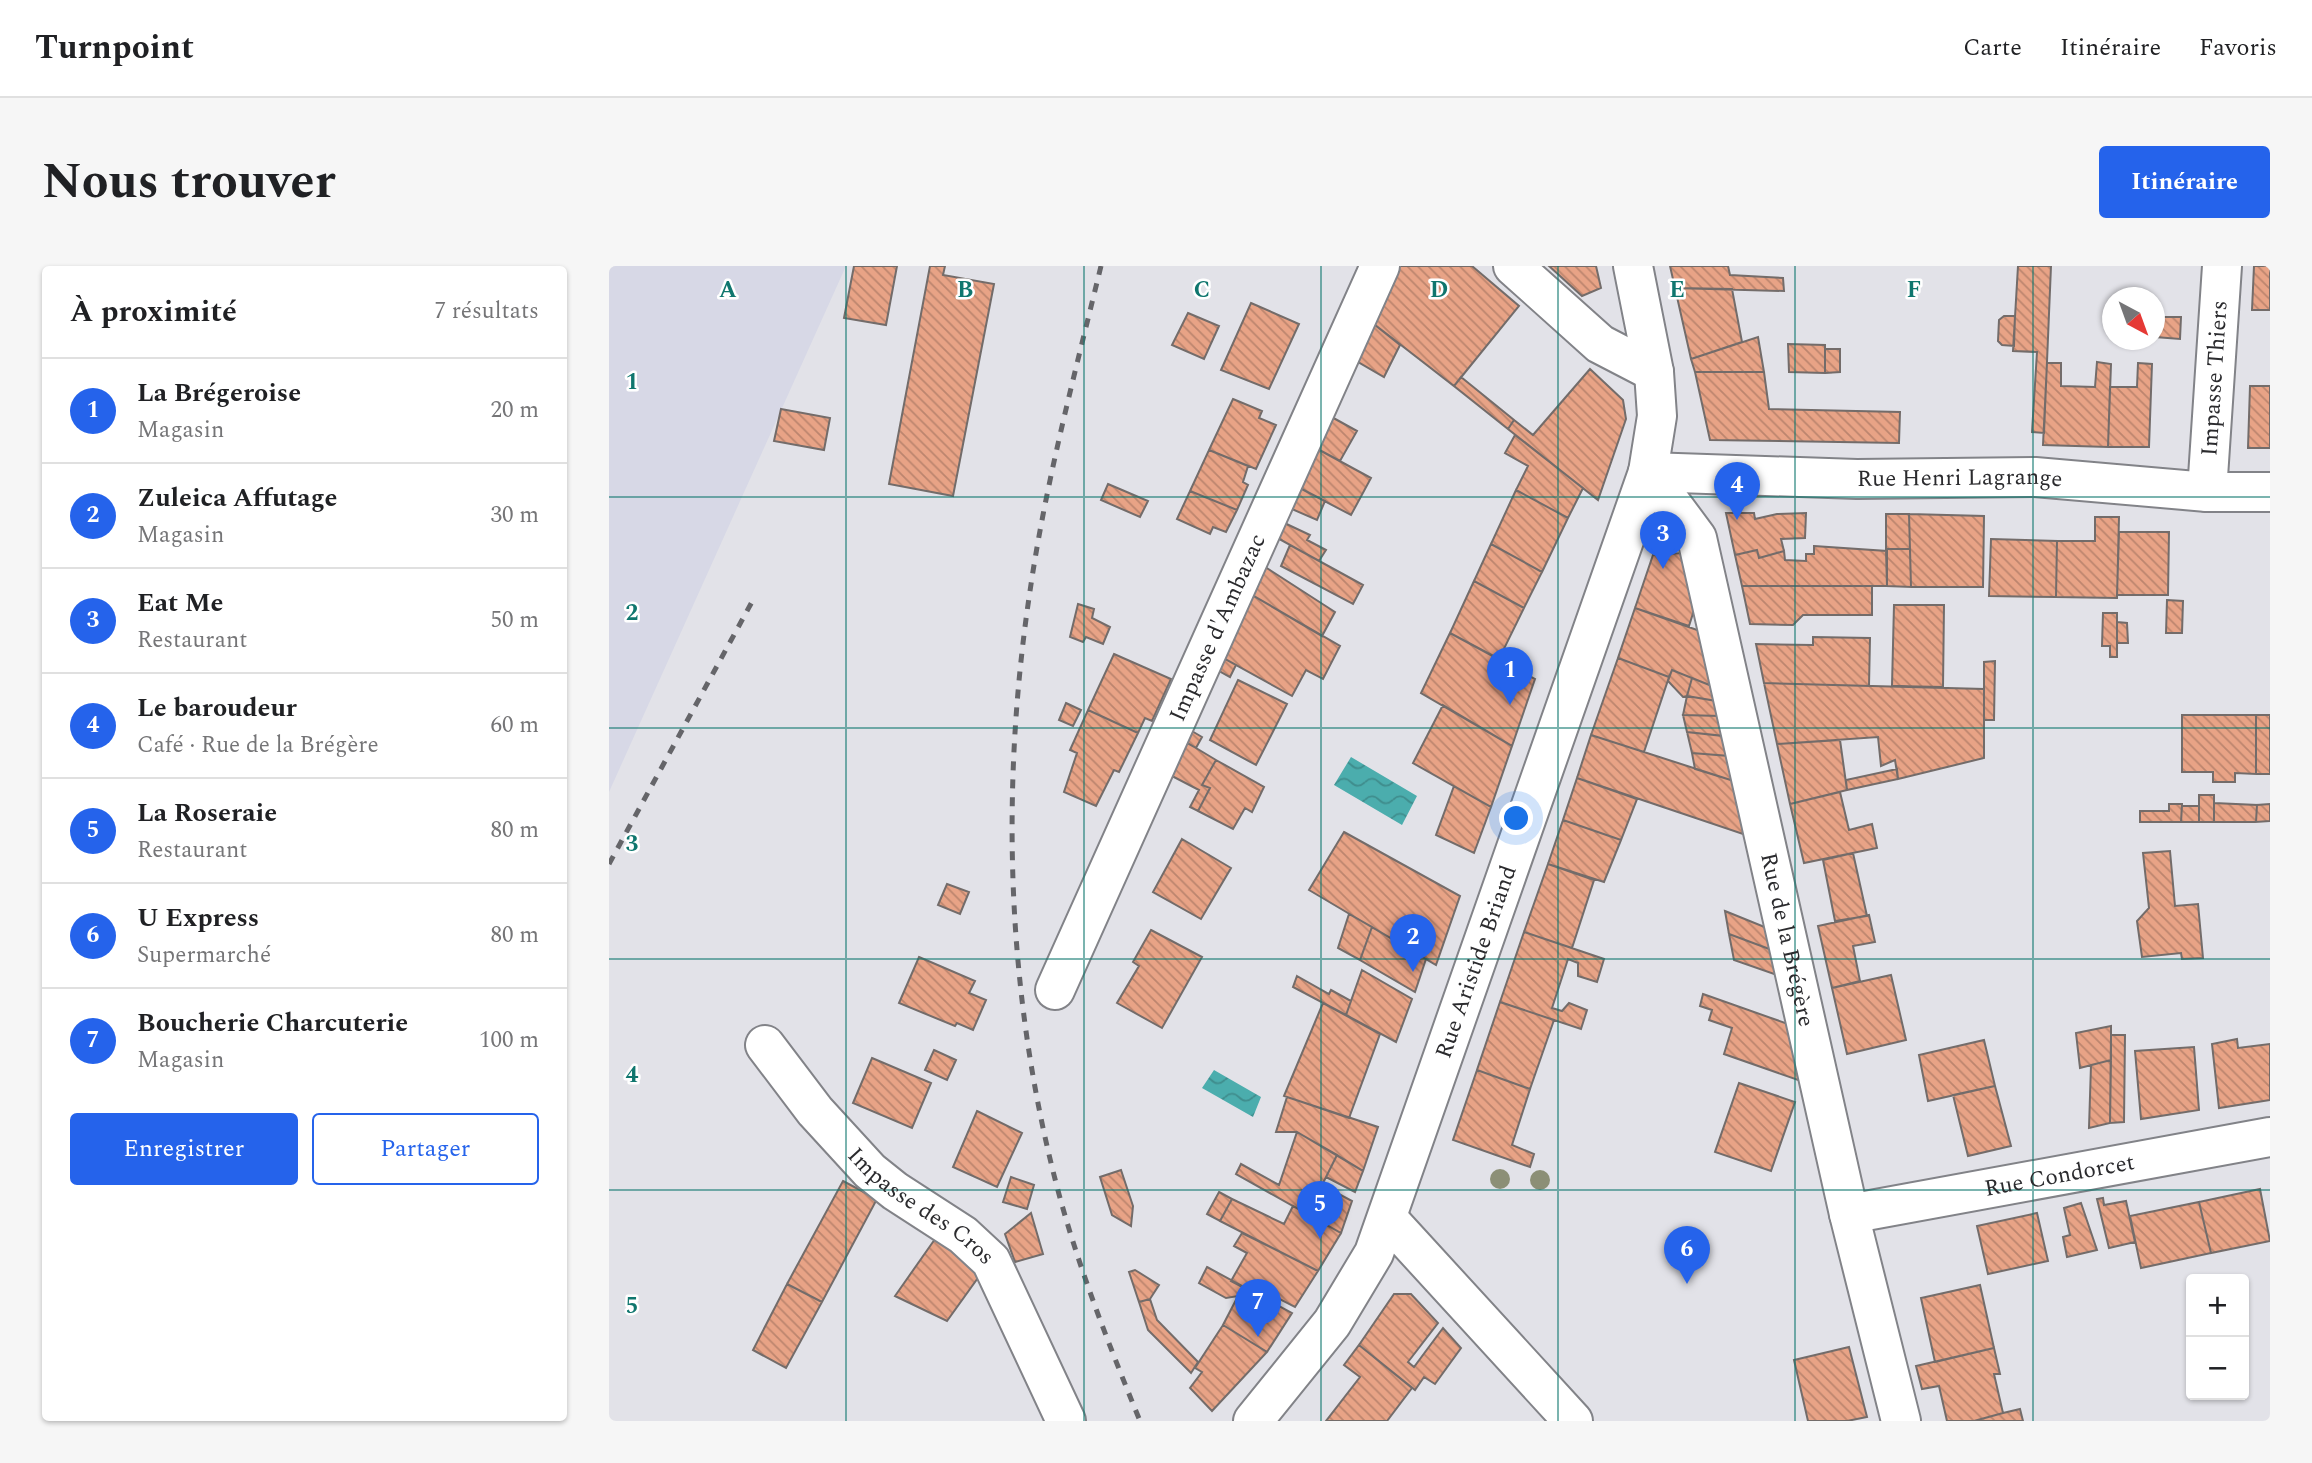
<!DOCTYPE html>
<html lang="fr">
<meta charset="utf-8">
<style>
:root{--surface:#fff;--page:#f6f6f6;--text:#202124;--muted:#757577;--line:#e0e0e0;--accent:#2563eb}
body{margin:0;font-family:Spectral,serif;background:var(--page);color:var(--text)}
.controls{position:absolute;right:21px;bottom:21px;display:grid;overflow:hidden;border-radius:7px;box-shadow:0 2px 5px #0004}
.controls button{width:63px;height:63px;display:grid;place-items:center;padding:0;border:0;border-bottom:2px solid var(--line);background:var(--surface);color:var(--text);font:35px sans-serif}
.compass{position:absolute;left:1493px;top:21px;width:63px;height:63px;border-radius:50%;background:var(--surface);box-shadow:0 2px 5px #0004;rotate:139deg}
.you{position:absolute;left:908px;top:553px;width:24px;height:24px;margin:-18px;border:5px solid #fff;border-radius:50%;background:#1a73e8;box-shadow:0 0 0 10px #1a73e833}
.badge{display:grid;place-items:center;width:46px;height:46px;border-radius:50%;background:var(--accent);color:#fff;font-size:23px;font-weight:700}
.pin{position:absolute;translate:-50% -58px;filter:drop-shadow(0 2px 4px #0008)}
.pin::after{content:'';position:absolute;top:37px;width:24px;height:21px;background:inherit;clip-path:polygon(0 0,100% 0,50% 100%)}
.list{margin:0;padding:0;list-style:none}
h2{display:flex;justify-content:space-between;align-items:center;height:91px;margin:0;padding:0 28px;font-size:30px}
h2 small{font-size:23px;font-weight:400;color:var(--muted)}
.list li{display:grid;grid-template-columns:46px 1fr auto;gap:21px;align-items:center;box-sizing:border-box;height:105px;padding:0 28px;border-top:2px solid var(--line)}
.list b{display:block;font-size:26px;white-space:nowrap}
.list p{margin:0;font-size:23px;white-space:nowrap;color:var(--muted)}
.list em{font-size:23px;font-style:normal;color:var(--muted)}
.actions{display:flex;gap:14px;padding:21px 28px}
.actions a{flex:1;padding:16px 0;border:2px solid var(--accent);border-radius:7px;text-align:center;font-size:24px;color:var(--accent)}
.actions .main{background:var(--accent);color:#fff}
.map{position:relative;flex:none;width:1661px;height:1155px;overflow:hidden;border-radius:7px}
header{display:flex;align-items:center;gap:42px;box-sizing:border-box;height:98px;padding:0 35px;background:var(--surface);border-bottom:2px solid var(--line)}
header strong{font-size:33px}
nav{display:flex;gap:38px;margin-inline-start:auto;font-size:24px}
.intro{display:flex;align-items:center;justify-content:space-between;box-sizing:border-box;height:168px;padding:0 42px}
h1{margin:0;font-size:49px}
.button{padding:18px 32px;border-radius:7px;background:var(--accent);color:#fff;font-size:24px;font-weight:700}
main{display:flex;gap:42px;padding:0 42px}
aside{flex:1;background:var(--surface);border-radius:7px;box-shadow:0 2px 5px #0004}
.map>svg:first-child{display:block}
.built{fill:#d7d8e6}
.water{fill:url(#water-waves)}
.building{fill:url(#building-back-hatch);stroke:#736c6a;stroke-width:2}
.lines{fill:none;stroke-linecap:round;stroke-linejoin:round}
.minor-casing{stroke:#828388;stroke-width:42}
.minor{stroke:#fff;stroke-width:38}
.rail{stroke:#656569;stroke-width:5;stroke-dasharray:9 9;stroke-linecap:butt}
.tree{fill:#8c8f76}
.grid{fill:none;stroke:#0f766e;stroke-width:2;stroke-opacity:0.55}
.labels{text-anchor:middle;dominant-baseline:central;stroke-width:5;stroke-linejoin:round;paint-order:stroke}
.street-label{font-size:23px;fill:#2b2b2e;stroke:#fff}
.grid-label{font-size:23px;text-anchor:middle;font-weight:bold;fill:#0f766e;stroke:#fff;stroke-width:5;stroke-linejoin:round;paint-order:stroke}
</style>
<header>
<strong>Turnpoint</strong>
<nav><a>Carte</a><a>Itinéraire</a><a>Favoris</a></nav>
</header>
<div class="intro"><h1>Nous trouver</h1><a class="button">Itinéraire</a></div>
<main>
<aside>
<h2>À proximité<small>7 résultats</small></h2>
<ul class="list">
<li><span class="badge">1</span><div><b>La Brégeroise</b><p>Magasin</p></div><em>20 m</em></li>
<li><span class="badge">2</span><div><b>Zuleica Affutage</b><p>Magasin</p></div><em>30 m</em></li>
<li><span class="badge">3</span><div><b>Eat Me</b><p>Restaurant</p></div><em>50 m</em></li>
<li><span class="badge">4</span><div><b>Le baroudeur</b><p>Café · Rue de la Brégère</p></div><em>60 m</em></li>
<li><span class="badge">5</span><div><b>La Roseraie</b><p>Restaurant</p></div><em>80 m</em></li>
<li><span class="badge">6</span><div><b>U Express</b><p>Supermarché</p></div><em>80 m</em></li>
<li><span class="badge">7</span><div><b>Boucherie Charcuterie</b><p>Magasin</p></div><em>100 m</em></li>
</ul>
<div class="actions"><a class="main">Enregistrer</a><a>Partager</a></div>
</aside>
<div class="map">
<svg width="1661" height="1155" viewBox="0 0 1661 1155">
<defs>
<pattern id="water-waves" width="16" height="10" patternUnits="userSpaceOnUse" patternTransform="scale(1.75)"><rect width="16" height="10" fill="#4badad"/><path d="M0 5q4-4 8 0t8 0" fill="none" stroke="#3f8d8d"/></pattern>
<pattern id="building-back-hatch" width="6" height="6" patternUnits="userSpaceOnUse" patternTransform="scale(1.75)"><rect width="6" height="6" fill="#e8a386"/><path d="M-1 5l2 2M0 0l6 6M5-1l2 2" fill="none" stroke="#bc856e"/></pattern>
</defs>
<rect width="100%" height="100%" fill="#e2e2e8"/>
<path class="built" d="M 0,0 L 237,0 L 0,526 Z"/>
<path class="water" d="M 742,491 L 808,530 L 793,559 L 725,519 Z
M 605,804 L 652,831 L 644,851 L 593,822 Z"/>
<path class="building" d="M 245,0 L 288,0 L 277,59 L 235,52 Z
M 321,0 L 336,0 L 334,9 L 385,18 L 344,230 L 280,218 Z
M 786,0 L 863,0 L 910,40 L 845,120 L 761,55 Z
M 940,0 L 987,0 L 992,22 L 973,30 Z
M 1061,0 L 1119,0 L 1121,9 L 1174,12 L 1175,25 L 1066,22 Z
M 1409,0 L 1442,0 L 1435,167 L 1423,166 L 1428,86 L 1404,85 Z
M 1645,0 L 1661,0 L 1661,44 L 1643,44 Z
M 1066,22 L 1123,23 L 1133,76 L 1082,93 Z
M 642,37 L 690,58 L 660,123 L 612,104 Z
M 579,47 L 610,60 L 595,93 L 563,79 Z
M 1395,50 L 1406,50 L 1405,80 L 1393,79 L 1389,75 L 1390,54 Z
M 1546,51 L 1572,51 L 1571,73 L 1546,71 Z
M 761,55 L 791,79 L 775,111 L 744,93 Z
M 1149,71 L 1155,106 L 1086,106 L 1082,93 Z
M 1179,78 L 1216,79 L 1216,107 L 1180,106 Z
M 1216,83 L 1231,83 L 1231,106 L 1216,107 Z
M 1488,96 L 1502,98 L 1499,181 L 1434,179 L 1438,97 L 1452,97 L 1452,120 L 1486,121 Z
M 1529,97 L 1543,98 L 1540,181 L 1499,181 L 1501,121 L 1528,121 Z
M 981,103 L 1014,134 L 1017,153 L 989,234 L 899,163 L 905,154 L 924,169 Z
M 1086,106 L 1155,106 L 1160,143 L 1291,146 L 1290,177 L 1101,174 Z
M 852,111 L 905,154 L 899,163 L 845,120 Z
M 1641,120 L 1661,120 L 1661,182 L 1639,182 Z
M 624,133 L 653,145 L 650,152 L 667,159 L 647,203 L 600,184 Z
M 172,143 L 221,152 L 215,184 L 165,175 Z
M 719,149 L 748,165 L 731,195 L 703,180 Z
M 906,169 L 974,222 L 959,252 L 907,224 L 919,200 L 896,187 Z
M 703,180 L 762,212 L 742,249 L 685,219 Z
M 600,184 L 639,200 L 634,216 L 639,219 L 628,244 L 581,225 Z
M 499,218 L 539,235 L 531,251 L 492,234 Z
M 685,219 L 716,235 L 708,254 L 676,240 Z
M 907,224 L 959,252 L 933,306 L 882,278 Z
M 581,225 L 628,244 L 617,266 L 604,261 L 601,268 L 568,253 Z
M 1117,247 L 1145,247 L 1146,253 L 1168,248 L 1197,247 L 1196,272 L 1172,273 L 1175,285 L 1150,292 L 1148,284 L 1126,289 Z
M 1277,248 L 1300,248 L 1301,283 L 1277,283 Z
M 1300,248 L 1375,250 L 1374,321 L 1302,321 Z
M 1486,251 L 1510,251 L 1508,332 L 1447,331 L 1448,275 L 1486,275 Z
M 669,254 L 701,269 L 698,274 L 717,284 L 710,295 L 663,269 Z
M 1510,266 L 1560,266 L 1559,329 L 1508,329 Z
M 1382,273 L 1448,275 L 1447,331 L 1380,330 Z
M 882,278 L 933,306 L 915,342 L 865,315 Z
M 681,279 L 754,319 L 744,338 L 672,300 Z
M 1205,280 L 1278,285 L 1278,320 L 1133,320 L 1126,289 L 1148,284 L 1150,292 L 1175,285 L 1176,294 L 1197,295 L 1197,288 L 1205,288 Z
M 1277,283 L 1301,283 L 1302,321 L 1278,320 Z
M 1074,287 L 1086,341 L 1080,360 L 1026,342 L 1044,289 Z
M 650,297 L 726,346 L 713,370 L 638,326 Z
M 865,315 L 915,342 L 890,393 L 841,367 Z
M 1133,320 L 1263,320 L 1263,349 L 1194,349 L 1184,359 L 1141,358 Z
M 638,326 L 731,380 L 714,413 L 697,404 L 683,430 L 609,389 Z
M 1558,334 L 1574,335 L 1573,367 L 1557,367 Z
M 469,338 L 485,343 L 483,352 L 501,361 L 494,378 L 477,371 L 474,376 L 461,371 Z
M 1285,339 L 1335,339 L 1334,421 L 1283,420 Z
M 1026,342 L 1091,365 L 1103,420 L 1063,404 L 1060,411 L 1009,392 Z
M 1494,347 L 1508,347 L 1508,391 L 1501,391 L 1501,380 L 1493,380 Z
M 1508,356 L 1518,357 L 1519,377 L 1508,377 Z
M 841,367 L 926,413 L 903,480 L 812,427 Z
M 1204,371 L 1261,372 L 1260,420 L 1155,417 L 1147,378 L 1204,379 Z
M 505,388 L 562,413 L 543,455 L 536,452 L 529,467 L 479,444 Z
M 609,389 L 627,399 L 621,411 L 603,401 Z
M 1009,392 L 1060,411 L 1035,486 L 982,469 Z
M 1386,395 L 1385,454 L 1375,454 L 1375,396 Z
M 1063,404 L 1083,412 L 1078,430 L 1074,431 L 1059,415 Z
M 1083,412 L 1103,420 L 1107,435 L 1078,430 Z
M 629,414 L 678,438 L 647,499 L 601,474 Z
M 1155,417 L 1375,423 L 1375,492 L 1289,513 L 1286,494 L 1272,500 L 1269,471 L 1168,478 Z
M 1078,430 L 1107,435 L 1111,450 L 1074,449 Z
M 457,437 L 472,444 L 464,460 L 450,454 Z
M 834,439 L 903,480 L 882,541 L 804,497 Z
M 479,444 L 529,467 L 510,506 L 505,504 L 487,540 L 455,526 L 468,487 L 461,484 Z
M 1074,449 L 1111,450 L 1115,470 L 1078,466 Z
M 1573,449 L 1647,449 L 1647,508 L 1626,507 L 1626,516 L 1604,516 L 1604,506 L 1573,506 Z
M 1647,449 L 1661,449 L 1661,508 L 1647,508 Z
M 576,461 L 593,471 L 587,482 L 571,473 Z
M 1078,466 L 1115,470 L 1120,490 L 1083,487 Z
M 982,469 L 1125,515 L 1137,569 L 968,512 Z
M 1231,474 L 1238,524 L 1181,538 L 1168,478 Z
M 577,476 L 607,494 L 593,519 L 601,522 L 589,545 L 581,541 L 590,524 L 561,509 Z
M 1083,487 L 1120,490 L 1125,515 L 1086,503 Z
M 607,494 L 655,521 L 643,546 L 636,542 L 624,563 L 589,545 L 601,522 L 593,519 Z
M 1288,503 L 1289,513 L 1238,524 L 1237,514 Z
M 968,512 L 1028,533 L 1012,574 L 954,554 Z
M 845,520 L 882,541 L 865,587 L 827,569 Z
M 1231,526 L 1240,564 L 1263,558 L 1268,582 L 1195,597 L 1181,538 Z
M 1590,529 L 1605,529 L 1605,556 L 1590,556 Z
M 1605,537 L 1648,539 L 1647,556 L 1605,556 Z
M 1560,538 L 1573,538 L 1572,556 L 1531,556 L 1531,545 L 1560,545 Z
M 1661,538 L 1661,555 L 1647,556 L 1648,539 Z
M 1573,540 L 1590,540 L 1590,556 L 1572,556 Z
M 954,554 L 1012,574 L 995,616 L 939,598 Z
M 735,566 L 851,630 L 827,699 L 700,624 Z
M 573,573 L 622,602 L 592,653 L 544,626 Z
M 1561,585 L 1566,640 L 1589,638 L 1594,692 L 1573,693 L 1572,687 L 1533,691 L 1528,655 L 1540,642 L 1534,587 Z
M 1244,587 L 1258,650 L 1226,655 L 1214,594 Z
M 939,598 L 985,614 L 963,682 L 915,666 Z
M 338,618 L 360,626 L 351,648 L 329,639 Z
M 1116,645 L 1158,662 L 1163,684 L 1120,668 Z
M 740,648 L 763,661 L 751,694 L 729,682 Z
M 1260,649 L 1266,676 L 1244,680 L 1251,715 L 1223,722 L 1209,660 Z
M 763,661 L 817,693 L 806,726 L 751,694 Z
M 542,664 L 593,691 L 553,762 L 508,737 L 530,700 L 524,696 Z
M 915,666 L 995,693 L 988,716 L 969,710 L 969,697 L 959,693 L 943,742 L 953,745 L 960,737 L 978,744 L 972,763 L 891,736 Z
M 1120,668 L 1163,684 L 1168,709 L 1125,694 Z
M 310,691 L 366,715 L 360,727 L 377,734 L 364,764 L 348,757 L 346,760 L 290,737 Z
M 753,704 L 803,733 L 787,776 L 737,749 Z
M 1282,709 L 1297,774 L 1238,788 L 1223,722 Z
M 688,710 L 720,728 L 722,724 L 742,735 L 737,749 L 684,721 Z
M 1094,728 L 1179,758 L 1192,815 L 1115,788 L 1123,762 L 1100,754 L 1103,744 L 1091,740 Z
M 891,736 L 945,754 L 921,823 L 868,804 Z
M 714,737 L 771,768 L 740,852 L 675,830 Z
M 1502,760 L 1502,794 L 1471,802 L 1467,767 Z
M 1502,769 L 1516,769 L 1515,856 L 1501,857 Z
M 1628,773 L 1629,782 L 1661,778 L 1661,834 L 1610,842 L 1603,778 Z
M 1375,774 L 1386,820 L 1319,835 L 1310,789 Z
M 1585,781 L 1590,844 L 1532,853 L 1526,785 Z
M 325,784 L 347,794 L 338,814 L 316,804 Z
M 263,792 L 322,817 L 303,862 L 244,837 Z
M 1502,794 L 1501,857 L 1480,862 L 1482,799 Z
M 868,804 L 921,823 L 903,879 L 925,888 L 921,901 L 844,874 Z
M 1130,817 L 1186,836 L 1162,905 L 1106,886 Z
M 1386,820 L 1402,880 L 1359,890 L 1344,829 Z
M 678,831 L 769,861 L 754,905 L 688,866 L 667,866 Z
M 368,845 L 413,867 L 388,921 L 344,901 Z
M 688,866 L 728,889 L 713,919 L 743,935 L 732,967 L 627,908 L 632,898 L 670,919 Z
M 728,889 L 754,905 L 746,926 L 717,911 Z
M 512,904 L 524,940 L 522,960 L 503,949 L 491,911 Z
M 402,911 L 425,919 L 418,943 L 394,936 Z
M 234,915 L 268,933 L 213,1036 L 178,1018 Z
M 1651,923 L 1661,975 L 1602,987 L 1590,936 Z
M 610,926 L 623,933 L 611,955 L 598,948 Z
M 1494,932 L 1495,939 L 1517,935 L 1526,976 L 1500,982 L 1488,933 Z
M 623,933 L 675,958 L 684,940 L 732,967 L 709,1005 L 611,955 Z
M 1590,936 L 1602,987 L 1532,1002 L 1521,950 Z
M 1472,937 L 1488,984 L 1458,991 L 1454,971 L 1461,969 L 1455,942 Z
M 422,947 L 434,988 L 406,996 L 396,968 Z
M 1428,947 L 1439,995 L 1379,1008 L 1368,960 Z
M 633,967 L 709,1005 L 686,1041 L 657,1026 L 654,1032 L 622,1015 L 638,987 L 625,980 Z
M 326,973 L 362,997 L 371,1009 L 338,1055 L 286,1030 Z
M 598,1001 L 683,1047 L 658,1086 L 614,1059 L 629,1030 L 617,1032 L 590,1017 Z
M 526,1004 L 550,1019 L 541,1033 L 530,1036 L 520,1006 Z
M 178,1018 L 213,1036 L 177,1102 L 144,1084 Z
M 1371,1019 L 1385,1082 L 1326,1096 L 1312,1032 Z
M 785,1028 L 802,1028 L 829,1057 L 799,1096 L 805,1101 L 834,1062 L 852,1082 L 826,1118 L 815,1111 L 806,1124 L 750,1079 Z
M 541,1033 L 548,1054 L 589,1096 L 582,1107 L 539,1064 L 530,1036 Z
M 614,1059 L 658,1086 L 603,1145 L 581,1122 L 593,1106 L 586,1102 Z
M 750,1079 L 803,1122 L 778,1155 L 717,1155 L 751,1111 L 735,1099 Z
M 1240,1081 L 1258,1151 L 1238,1155 L 1199,1155 L 1185,1094 Z
M 1385,1082 L 1391,1108 L 1385,1108 L 1394,1147 L 1365,1155 L 1338,1155 L 1330,1120 L 1313,1123 L 1307,1100 Z
M 1411,1143 L 1414,1155 L 1365,1155 L 1394,1147 Z"/>
<g class="lines">
<defs>
<g id="minor">
<path d="M 904,0 L 991,78 L 1045,106"/>
<path id="s1" d="M 1039,206 L 1088,272 L 1240,948 L 1292,1155"/>
<path id="s2" d="M 1039,206 L 1248,213 L 1426,211 L 1598,226 L 1661,226"/>
<path id="s3" d="M 1598,226 L 1613,0"/>
<path id="s4" d="M 446,724 L 771,0"/>
<path id="s5" d="M 156,779 L 206,845 L 261,905 L 286,925 L 354,969 L 382,995 L 457,1155"/>
<path id="s6" d="M 1240,948 L 1661,871"/>
<path d="M 779,953 L 964,1155"/>
<path id="s7" d="M 644,1155 L 723,1057 L 765,987 L 1039,206 L 1048,150 L 1045,106 L 1024,0"/>
</g>
</defs>
<use href="#minor" class="minor-casing"/>
<use href="#minor" class="minor"/>
<path class="rail" d="M 492,0 C 466,107 437,215 421,325 C 392,517 397,719 445,909 C 466,993 498,1074 531,1155
M 0,598 L 144,334"/>
</g>
<g class="tree">
<circle cx="891" cy="913" r="10"/>
<circle cx="931" cy="914" r="10"/>
</g>
<path class="grid" d="M 237,0 L 237,1155M 475,0 L 475,1155M 712,0 L 712,1155M 949,0 L 949,1155M 1186,0 L 1186,1155M 1424,0 L 1424,1155M 0,231 L 1661,231M 0,462 L 1661,462M 0,693 L 1661,693M 0,924 L 1661,924"/>
<g class="labels">
<g class="street-label">
<text stroke="none"><textPath href="#s3" startOffset="114">Impasse Thiers</textPath></text>
<text stroke="none"><textPath href="#s2" startOffset="312">Rue Henri Lagrange</textPath></text>
<text stroke="none"><textPath href="#s4" startOffset="397">Impasse d'Ambazac</textPath></text>
<text stroke="none"><textPath href="#s1" startOffset="494">Rue de la Brégère</textPath></text>
<text stroke="none"><textPath href="#s7" startOffset="516">Rue Aristide Briand</textPath></text>
<text stroke="none"><textPath href="#s6" startOffset="214">Rue Condorcet</textPath></text>
<text stroke="none"><textPath href="#s5" startOffset="226">Impasse des Cros</textPath></text>
</g>
</g>
<g class="grid-label">
<text x="119" y="31">A</text>
<text x="356" y="31">B</text>
<text x="593" y="31">C</text>
<text x="830" y="31">D</text>
<text x="1068" y="31">E</text>
<text x="1305" y="31">F</text>
<text x="23" y="123">1</text>
<text x="23" y="354">2</text>
<text x="23" y="585">3</text>
<text x="23" y="816">4</text>
<text x="23" y="1047">5</text>
</g>
</svg>
<div class="controls">
<button>+</button>
<button>−</button>
</div>
<svg class="compass" viewBox="-18 -18 36 36"><path d="M0-13l5 13h-10z" fill="#e53935"/><path d="M0 13l5-13h-10z" fill="#757577"/></svg>
<div class="you"></div>
<div class="pin badge" style="left:901px;top:439px">1</div>
<div class="pin badge" style="left:804px;top:706px">2</div>
<div class="pin badge" style="left:1054px;top:303px">3</div>
<div class="pin badge" style="left:1128px;top:254px">4</div>
<div class="pin badge" style="left:711px;top:973px">5</div>
<div class="pin badge" style="left:1078px;top:1018px">6</div>
<div class="pin badge" style="left:649px;top:1071px">7</div>
</div>
</main>
